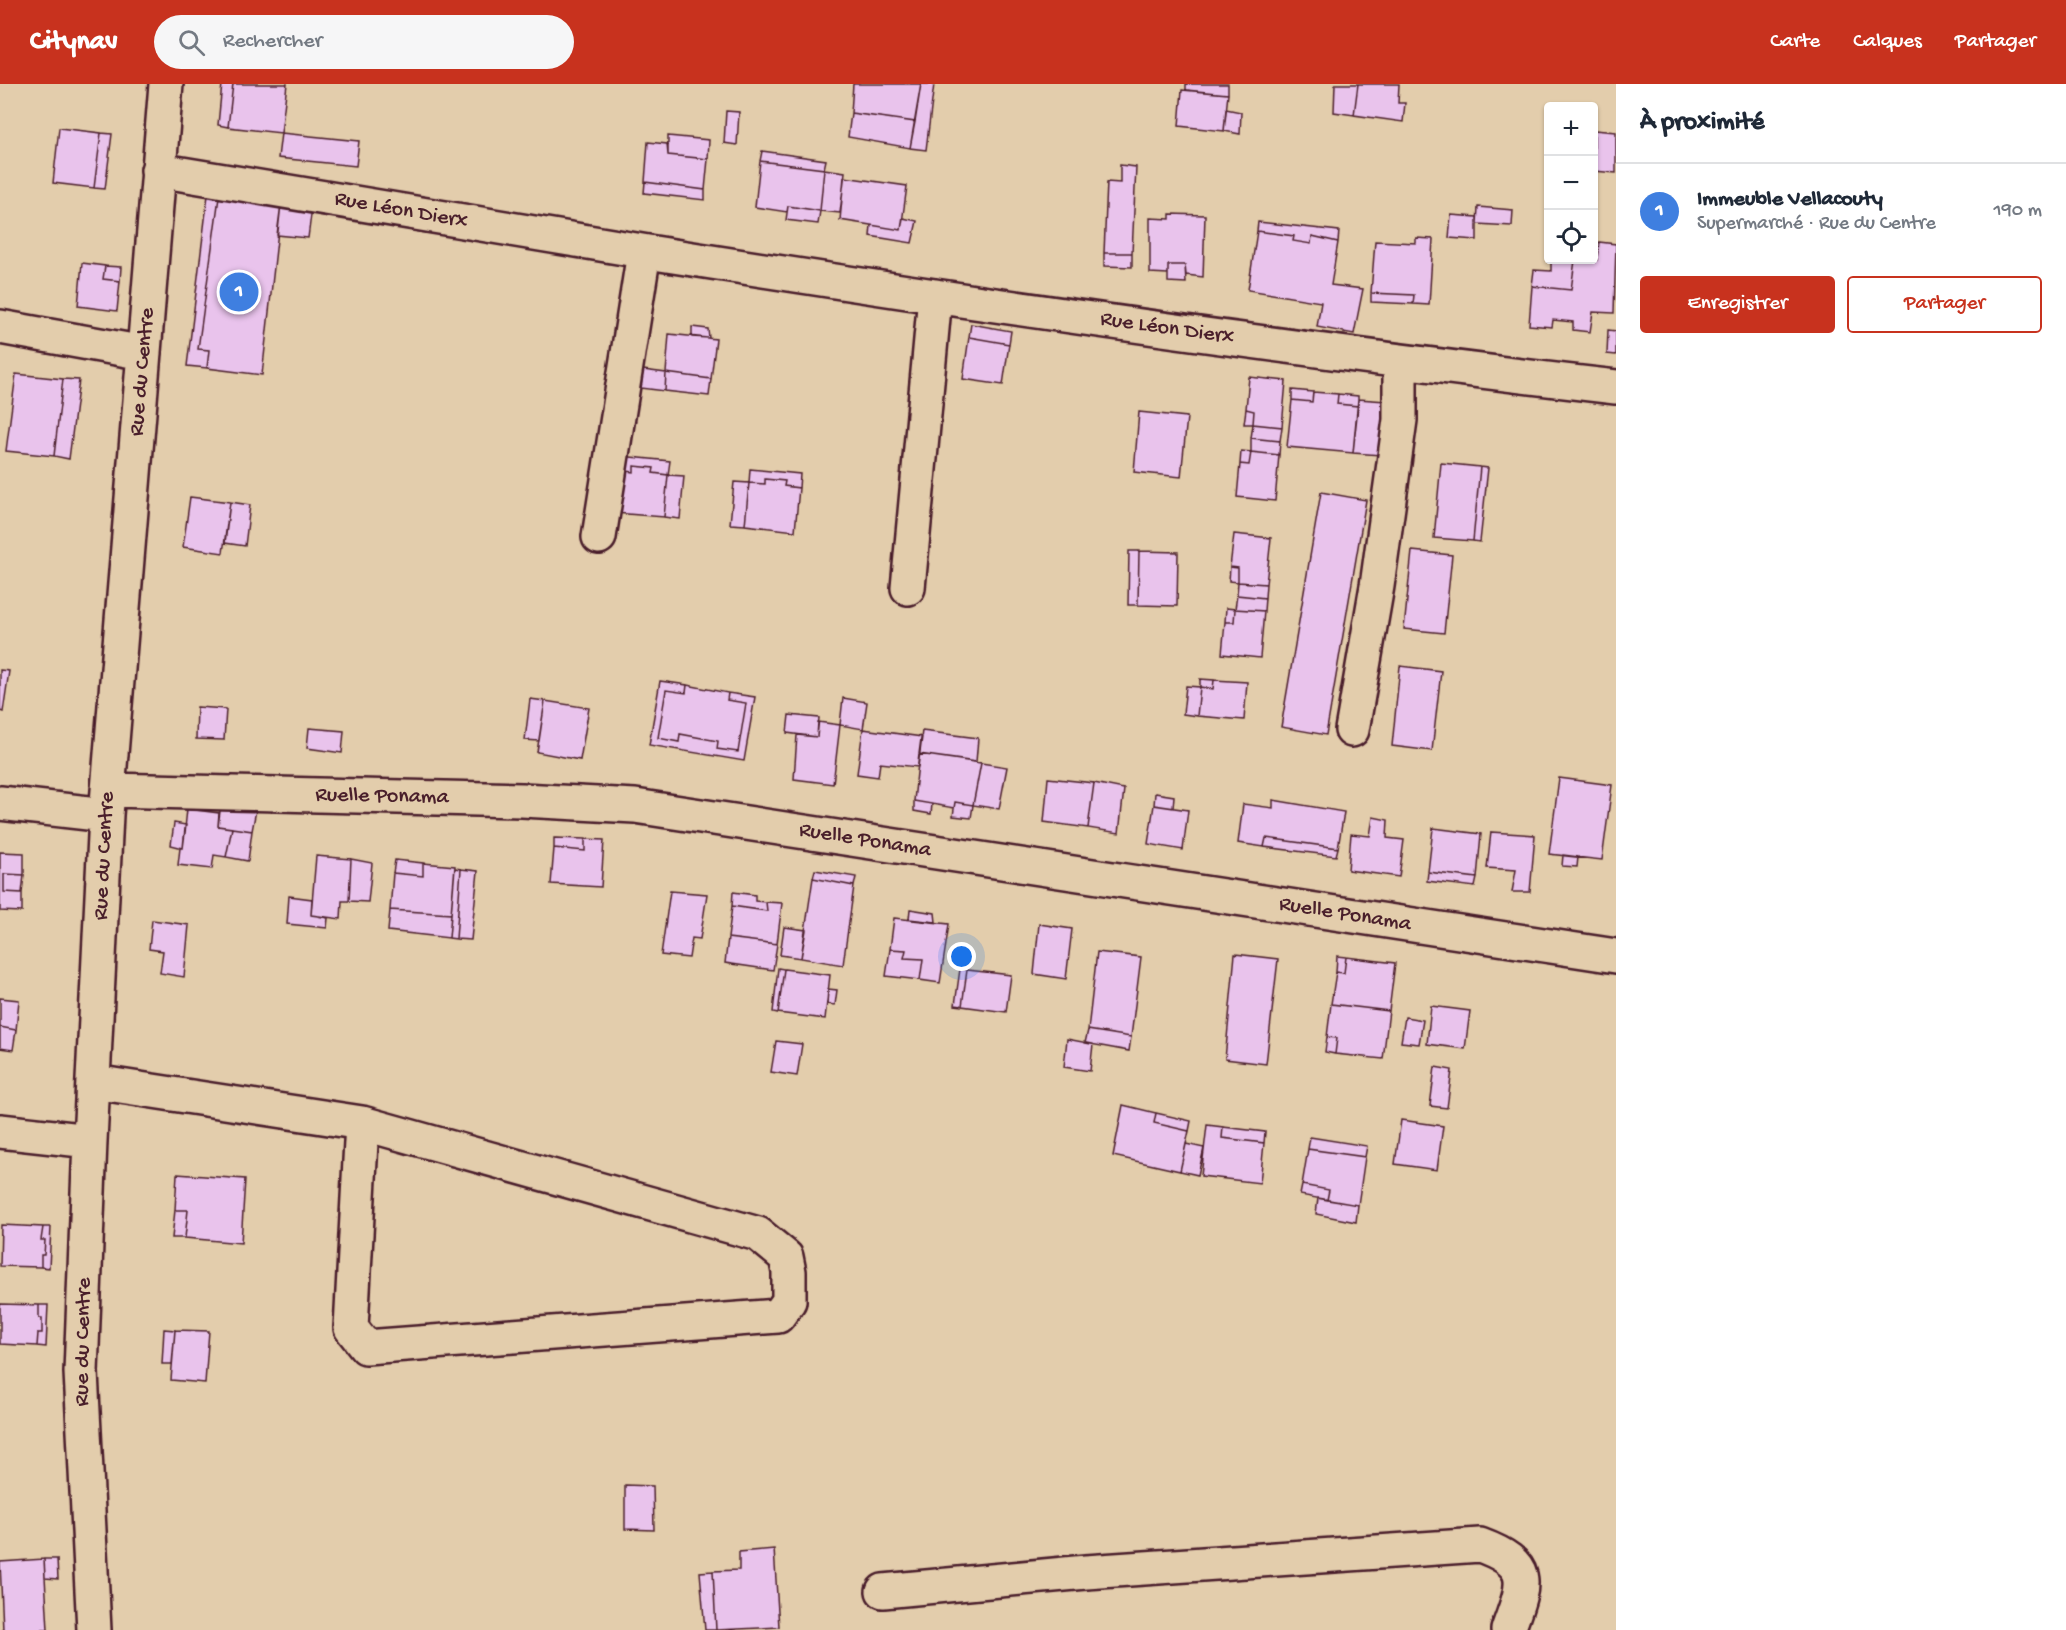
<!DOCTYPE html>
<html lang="fr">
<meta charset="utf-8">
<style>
:root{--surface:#fff;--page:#f6f6f7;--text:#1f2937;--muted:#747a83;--line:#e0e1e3;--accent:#c8321e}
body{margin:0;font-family:"Gochi Hand",sans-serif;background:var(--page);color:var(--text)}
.controls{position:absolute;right:18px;top:18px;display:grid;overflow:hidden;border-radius:6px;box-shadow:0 2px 4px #0004}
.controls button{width:54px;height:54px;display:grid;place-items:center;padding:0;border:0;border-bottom:2px solid var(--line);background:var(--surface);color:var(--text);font:30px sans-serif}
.you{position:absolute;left:962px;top:873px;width:21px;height:21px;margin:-15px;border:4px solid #fff;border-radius:50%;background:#1a73e8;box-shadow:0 0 0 9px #1a73e833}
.badge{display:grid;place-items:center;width:39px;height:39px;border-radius:50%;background:var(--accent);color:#fff;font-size:20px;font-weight:700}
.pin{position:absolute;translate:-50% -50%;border:3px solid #fff;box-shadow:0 2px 6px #0006}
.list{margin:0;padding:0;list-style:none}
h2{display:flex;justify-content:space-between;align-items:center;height:78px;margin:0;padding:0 24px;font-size:26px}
h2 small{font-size:20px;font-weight:400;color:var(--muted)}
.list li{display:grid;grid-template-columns:39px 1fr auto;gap:18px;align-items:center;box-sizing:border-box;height:96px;padding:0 24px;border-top:2px solid var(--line)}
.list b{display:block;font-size:22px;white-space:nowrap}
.list p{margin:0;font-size:20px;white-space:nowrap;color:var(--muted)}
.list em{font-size:20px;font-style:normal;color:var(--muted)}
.actions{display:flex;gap:12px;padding:18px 24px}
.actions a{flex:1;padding:14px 0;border:2px solid var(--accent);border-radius:6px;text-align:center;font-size:21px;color:var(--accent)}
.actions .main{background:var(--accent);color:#fff}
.icon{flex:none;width:33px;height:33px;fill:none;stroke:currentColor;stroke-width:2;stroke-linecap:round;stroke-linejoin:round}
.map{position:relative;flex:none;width:1616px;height:1546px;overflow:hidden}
header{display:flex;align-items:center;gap:36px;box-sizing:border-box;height:84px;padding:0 30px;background:var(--accent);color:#fff}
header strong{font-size:28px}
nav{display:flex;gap:33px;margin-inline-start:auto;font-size:21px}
.search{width:420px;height:54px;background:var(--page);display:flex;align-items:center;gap:15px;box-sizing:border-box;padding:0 21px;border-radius:33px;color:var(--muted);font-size:22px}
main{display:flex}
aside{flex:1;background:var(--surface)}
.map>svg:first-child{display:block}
.building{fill:#e9c3ec;stroke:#4a1f2b;stroke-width:1.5}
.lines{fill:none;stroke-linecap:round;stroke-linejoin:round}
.minor-casing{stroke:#4a1f2b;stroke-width:38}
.minor{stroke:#e3cdac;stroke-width:33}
.labels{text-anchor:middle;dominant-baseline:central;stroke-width:4.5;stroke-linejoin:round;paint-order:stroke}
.street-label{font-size:22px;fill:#4a1f2b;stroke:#e3cdac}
</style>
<header>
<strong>Citynav</strong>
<div class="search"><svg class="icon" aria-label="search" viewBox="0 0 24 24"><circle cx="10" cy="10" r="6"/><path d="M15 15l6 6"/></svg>Rechercher</div>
<nav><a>Carte</a><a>Calques</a><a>Partager</a></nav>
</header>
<main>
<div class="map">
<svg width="1616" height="1546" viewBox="0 0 1616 1546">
<rect width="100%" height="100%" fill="#e3cdac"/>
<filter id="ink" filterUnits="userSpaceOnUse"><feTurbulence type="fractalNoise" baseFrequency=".0167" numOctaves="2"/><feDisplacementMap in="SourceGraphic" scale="12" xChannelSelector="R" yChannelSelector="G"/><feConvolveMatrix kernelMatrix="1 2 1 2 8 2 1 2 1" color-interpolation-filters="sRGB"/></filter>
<g filter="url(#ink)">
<path class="building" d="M 222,0 L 233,0 L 228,43 L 218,41 Z
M 233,0 L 287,0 L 281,49 L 228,43 Z
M 853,0 L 921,0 L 915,38 L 851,29 Z
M 921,0 L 934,0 L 926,66 L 910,64 Z
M 1186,0 L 1228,0 L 1228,10 L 1186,6 Z
M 1335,0 L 1358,0 L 1354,31 L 1334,28 Z
M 1358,0 L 1399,0 L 1398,19 L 1405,19 L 1403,38 L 1354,31 Z
M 1182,6 L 1228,10 L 1224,47 L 1179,42 Z
M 1226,25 L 1241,28 L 1240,50 L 1224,47 Z
M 726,27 L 739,28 L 737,61 L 724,59 Z
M 851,29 L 915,38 L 910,64 L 848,53 Z
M 59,44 L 101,49 L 94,104 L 53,99 Z
M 1594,46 L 1616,48 L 1616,89 L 1594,87 Z
M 101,49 L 112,50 L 105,105 L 94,104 Z
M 281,49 L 359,57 L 356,82 L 278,74 Z
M 668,52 L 709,56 L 708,75 L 668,71 Z
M 648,58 L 667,60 L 668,71 L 708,75 L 705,106 L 645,98 Z
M 762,67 L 826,76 L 824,85 L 760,77 Z
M 760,77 L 824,85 L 820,127 L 788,122 L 787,128 L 755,123 Z
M 1120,81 L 1136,83 L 1132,169 L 1104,169 L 1107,98 L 1120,99 Z
M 824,85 L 845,88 L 840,129 L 820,127 Z
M 844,93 L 907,102 L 901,146 L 840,136 Z
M 645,98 L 705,106 L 705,116 L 644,109 Z
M 208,111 L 219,113 L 198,265 L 209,266 L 207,284 L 187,282 Z
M 219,113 L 281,120 L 262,291 L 207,284 L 209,266 L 198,265 Z
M 281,120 L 312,123 L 308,154 L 277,151 Z
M 788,122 L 820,127 L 818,140 L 786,136 Z
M 1478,123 L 1513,126 L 1512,142 L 1477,140 Z
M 1170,130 L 1205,131 L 1203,193 L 1186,191 L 1185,181 L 1168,181 L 1168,190 L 1150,189 L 1150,134 L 1170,135 Z
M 1451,131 L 1477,133 L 1477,156 L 1449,154 Z
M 903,134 L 917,137 L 912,159 L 870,152 L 871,141 L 901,146 Z
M 1258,138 L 1339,147 L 1338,158 L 1312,152 L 1311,160 L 1293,157 L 1294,152 L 1257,147 Z
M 1257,147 L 1294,152 L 1293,157 L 1311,160 L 1312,152 L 1338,158 L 1331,201 L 1363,205 L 1354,250 L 1317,243 L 1321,218 L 1248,206 Z
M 1416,154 L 1433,155 L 1429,221 L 1413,220 L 1414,211 L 1371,209 L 1375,157 L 1416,159 Z
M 1599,158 L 1616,160 L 1614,229 L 1593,228 L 1590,248 L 1573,246 L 1573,238 L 1553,236 L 1552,243 L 1529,241 L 1532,202 L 1571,206 L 1575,176 L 1597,176 Z
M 1104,169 L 1132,169 L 1132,183 L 1104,182 Z
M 1551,176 L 1575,176 L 1571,206 L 1532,202 L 1534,186 L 1551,187 Z
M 82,179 L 105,182 L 103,195 L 120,197 L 117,227 L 78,222 Z
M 1168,181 L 1185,181 L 1186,199 L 1168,198 Z
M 105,182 L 121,183 L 120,197 L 103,195 Z
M 1371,209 L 1414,211 L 1413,220 L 1371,218 Z
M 971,240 L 1011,247 L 1009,260 L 969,253 Z
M 692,243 L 708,245 L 709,254 L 692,253 Z
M 1608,246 L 1616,247 L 1616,271 L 1607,270 Z
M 669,250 L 716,255 L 711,295 L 666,289 Z
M 969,253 L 1009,260 L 1003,301 L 963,295 Z
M 643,286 L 666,289 L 665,307 L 641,304 Z
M 666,289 L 711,295 L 709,312 L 665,307 Z
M 16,290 L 63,295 L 54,372 L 6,367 Z
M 1249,293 L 1286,297 L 1282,343 L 1253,340 L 1254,327 L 1246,325 Z
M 63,295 L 79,296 L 69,375 L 54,372 Z
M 1292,306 L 1313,308 L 1312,318 L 1292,316 Z
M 1313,308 L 1338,310 L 1337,320 L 1358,322 L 1353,369 L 1287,363 L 1292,316 L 1312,318 Z
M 1338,310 L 1358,312 L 1358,322 L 1337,320 Z
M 1358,315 L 1386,317 L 1381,371 L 1353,369 Z
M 1246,325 L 1254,327 L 1253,340 L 1244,340 Z
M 1139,328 L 1187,333 L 1181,393 L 1134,388 Z
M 1253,340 L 1282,343 L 1280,357 L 1251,354 Z
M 1251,354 L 1280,357 L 1279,371 L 1251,368 Z
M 1241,367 L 1251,368 L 1249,381 L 1240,380 Z
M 1251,368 L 1279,371 L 1275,417 L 1237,413 L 1240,380 L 1249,381 Z
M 620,372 L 670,377 L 668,391 L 653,389 L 654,384 L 634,382 L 634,388 L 619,386 Z
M 1441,379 L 1480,383 L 1473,457 L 1434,454 Z
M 634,382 L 654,384 L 653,389 L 668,391 L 664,433 L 615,429 L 619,386 L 634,388 Z
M 1480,383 L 1488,384 L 1480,458 L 1473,457 Z
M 750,385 L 800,390 L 799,404 L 784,402 L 785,397 L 765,395 L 765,400 L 749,399 Z
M 668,391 L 684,392 L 680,435 L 664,433 Z
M 765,395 L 785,397 L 784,402 L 799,404 L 795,447 L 745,441 L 749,399 L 765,400 Z
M 734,398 L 749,399 L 745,441 L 730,440 Z
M 1321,408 L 1366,416 L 1326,651 L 1281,643 Z
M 190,413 L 230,418 L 223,469 L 183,463 Z
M 230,418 L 250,421 L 245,462 L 225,459 Z
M 1234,450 L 1271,454 L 1266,500 L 1238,498 L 1238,484 L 1230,483 Z
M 1129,467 L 1139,467 L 1138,521 L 1128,521 Z
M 1139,467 L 1178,468 L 1177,522 L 1138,521 Z
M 1412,467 L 1452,471 L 1444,549 L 1404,545 Z
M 1230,483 L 1238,484 L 1238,498 L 1229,497 Z
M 1238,498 L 1266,500 L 1265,514 L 1237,511 Z
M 1237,511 L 1265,514 L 1264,527 L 1235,525 Z
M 1226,524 L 1235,525 L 1234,538 L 1225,538 Z
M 1235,525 L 1264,527 L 1260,574 L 1222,570 L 1225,538 L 1234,538 Z
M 1400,582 L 1441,587 L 1432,667 L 1392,662 Z
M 0,586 L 9,587 L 3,628 L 0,627 Z
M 1200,595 L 1214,596 L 1213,605 L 1200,603 Z
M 1214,596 L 1247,598 L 1244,636 L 1197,632 L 1200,603 L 1213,605 Z
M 660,597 L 687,601 L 686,609 L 666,606 L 658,654 L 679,658 L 680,650 L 718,657 L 717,665 L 738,668 L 746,619 L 727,616 L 728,609 L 755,613 L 744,677 L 649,661 Z
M 687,601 L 728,609 L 727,616 L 746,619 L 738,668 L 717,665 L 718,657 L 680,650 L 679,658 L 658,654 L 666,606 L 686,609 Z
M 1186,602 L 1200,603 L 1197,632 L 1183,630 Z
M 843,614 L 867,618 L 863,645 L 840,641 Z
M 530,615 L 545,617 L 539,657 L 525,656 Z
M 545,617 L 589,624 L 580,676 L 537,668 Z
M 197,623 L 226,625 L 224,656 L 196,655 Z
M 789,631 L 819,634 L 817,653 L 787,649 Z
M 818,638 L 840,641 L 833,700 L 794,695 L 797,651 L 817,653 Z
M 309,644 L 344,647 L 342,669 L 307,664 Z
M 863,645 L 922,653 L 918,683 L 880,679 L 878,693 L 857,690 Z
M 922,647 L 978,654 L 976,678 L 919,670 Z
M 919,670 L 981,679 L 973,721 L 955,718 L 954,724 L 914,717 Z
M 981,679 L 1007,683 L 999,725 L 973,721 Z
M 1048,694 L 1094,699 L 1088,744 L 1044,738 Z
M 1559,694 L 1612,701 L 1602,776 L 1549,770 Z
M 1094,699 L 1124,705 L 1119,749 L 1088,744 Z
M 1155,709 L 1174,712 L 1173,724 L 1154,721 Z
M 1273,716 L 1344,728 L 1338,764 L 1266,754 L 1264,763 L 1238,759 L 1243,720 L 1273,724 Z
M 914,717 L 932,720 L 931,730 L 914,727 Z
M 955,718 L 973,721 L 971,734 L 953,732 Z
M 221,720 L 256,726 L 252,747 L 218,742 Z
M 1154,721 L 1188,726 L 1183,766 L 1148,760 Z
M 187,725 L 219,729 L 218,742 L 232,744 L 226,773 L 214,771 L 212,785 L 178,781 L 180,764 L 183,764 Z
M 1373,733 L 1388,736 L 1387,754 L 1404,756 L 1399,793 L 1348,786 L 1351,750 L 1370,752 Z
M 174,739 L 186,741 L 183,764 L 171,761 Z
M 232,744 L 252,747 L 248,777 L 226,773 Z
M 1433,744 L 1481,750 L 1477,794 L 1428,788 Z
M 1491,748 L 1535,751 L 1530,808 L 1512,808 L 1516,786 L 1487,784 Z
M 554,754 L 585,755 L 585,767 L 554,764 Z
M 1266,754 L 1338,764 L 1336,772 L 1264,763 Z
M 585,755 L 604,756 L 601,803 L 551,800 L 554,764 L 585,767 Z
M 0,768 L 24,769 L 24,791 L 4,790 L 4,808 L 22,809 L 22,828 L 0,827 Z
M 1563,771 L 1578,773 L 1577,783 L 1562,782 Z
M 316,772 L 351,775 L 349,817 L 342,817 L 341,835 L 311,831 Z
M 351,775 L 372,779 L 368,818 L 349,817 Z
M 395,776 L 423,779 L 423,792 L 393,789 Z
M 423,779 L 455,782 L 451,830 L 390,826 L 393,789 L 423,792 Z
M 455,784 L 461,785 L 456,855 L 449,854 Z
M 461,785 L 478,787 L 471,856 L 456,855 Z
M 815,786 L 856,793 L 854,802 L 813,794 Z
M 1428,788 L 1477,794 L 1475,803 L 1427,797 Z
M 4,790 L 24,791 L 22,809 L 4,808 Z
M 813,794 L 854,802 L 843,881 L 801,874 Z
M 670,807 L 707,810 L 700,855 L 692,854 L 689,874 L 661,871 Z
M 733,808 L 755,811 L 755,817 L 766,818 L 767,827 L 732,822 Z
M 289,812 L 312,815 L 311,831 L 328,834 L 327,844 L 287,840 Z
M 766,818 L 782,819 L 777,860 L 728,854 L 732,822 L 767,827 Z
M 910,825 L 935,829 L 936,838 L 909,835 Z
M 390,826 L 451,830 L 449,854 L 388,847 Z
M 894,834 L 949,840 L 940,899 L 920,896 L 923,875 L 904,874 L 906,866 L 890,865 Z
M 152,836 L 189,841 L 184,893 L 160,889 L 163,867 L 149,865 Z
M 1039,840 L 1072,845 L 1066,895 L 1034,890 Z
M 784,843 L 806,846 L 801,874 L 780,871 Z
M 728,854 L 777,860 L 773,886 L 725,879 Z
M 890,865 L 906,866 L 904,874 L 923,875 L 920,896 L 886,892 Z
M 1097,868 L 1141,873 L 1131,953 L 1088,946 Z
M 1235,870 L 1278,875 L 1266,980 L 1225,975 Z
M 1337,872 L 1346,873 L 1344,889 L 1336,888 Z
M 1346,873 L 1395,879 L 1389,927 L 1331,920 L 1336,888 L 1344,889 Z
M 778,884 L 784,885 L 778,929 L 773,928 Z
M 784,885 L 830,891 L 825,935 L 778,929 Z
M 960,885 L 967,886 L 962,922 L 955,921 Z
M 967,886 L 1011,891 L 1006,928 L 962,922 Z
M 828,905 L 837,906 L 835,921 L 827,920 Z
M 0,914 L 19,916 L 16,946 L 0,943 Z
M 1331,920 L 1389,927 L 1383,975 L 1335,970 L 1337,954 L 1327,953 Z
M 1431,922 L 1470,927 L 1465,965 L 1427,960 Z
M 1405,933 L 1423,936 L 1419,960 L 1401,958 Z
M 0,943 L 16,946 L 13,966 L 0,964 Z
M 1088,946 L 1131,953 L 1129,967 L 1085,959 Z
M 1327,953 L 1337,954 L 1335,970 L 1325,968 Z
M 1067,955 L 1093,960 L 1090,987 L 1064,983 Z
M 776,957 L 802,960 L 797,992 L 771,988 Z
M 1435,983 L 1452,986 L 1447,1024 L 1430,1022 Z
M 1123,1021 L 1156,1029 L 1154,1039 L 1189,1047 L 1180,1087 L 1113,1072 Z
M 1156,1029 L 1191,1037 L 1189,1047 L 1154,1039 Z
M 1401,1036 L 1443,1042 L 1437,1086 L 1395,1080 Z
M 1207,1041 L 1223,1043 L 1222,1054 L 1264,1059 L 1260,1099 L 1201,1092 Z
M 1223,1043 L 1265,1048 L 1264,1059 L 1222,1054 Z
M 1310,1053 L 1367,1062 L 1365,1073 L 1308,1065 Z
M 1186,1060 L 1204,1064 L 1198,1091 L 1180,1087 Z
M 1308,1065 L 1365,1073 L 1358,1121 L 1327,1116 L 1329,1106 L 1302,1101 Z
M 177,1090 L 245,1095 L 241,1159 L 185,1154 L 188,1126 L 175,1126 Z
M 1302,1101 L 1329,1106 L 1327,1116 L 1300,1111 Z
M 1318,1114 L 1358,1121 L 1356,1138 L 1316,1130 Z
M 175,1126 L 188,1126 L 185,1154 L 172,1154 Z
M 1,1141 L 43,1143 L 41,1156 L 45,1156 L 44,1171 L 41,1171 L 41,1183 L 0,1182 Z
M 43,1143 L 51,1143 L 49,1184 L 41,1183 L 41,1171 L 44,1171 L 45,1156 L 41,1156 Z
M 0,1220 L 39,1221 L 39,1234 L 42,1234 L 42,1249 L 38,1249 L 37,1262 L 0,1260 Z
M 39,1221 L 48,1221 L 46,1263 L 37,1262 L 38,1249 L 42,1249 L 42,1234 L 39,1234 Z
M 164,1245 L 175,1246 L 172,1280 L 162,1280 Z
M 175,1246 L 209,1247 L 205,1299 L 171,1296 Z
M 625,1401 L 653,1402 L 654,1446 L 625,1445 Z
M 774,1465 L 779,1543 L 716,1546 L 713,1487 L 739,1486 L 739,1468 Z
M 44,1475 L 48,1546 L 3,1546 L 0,1478 Z
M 44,1475 L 57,1475 L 58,1495 L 45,1494 Z
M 713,1487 L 716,1546 L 705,1546 L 700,1488 Z"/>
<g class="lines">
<defs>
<path id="minor" d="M 158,86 C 321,113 484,142 648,168 C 970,219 1292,266 1616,303
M 0,243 L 144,269
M 599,453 L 644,168
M 908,504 L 935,212
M 1352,646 L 1377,502 L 1400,336 L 1400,278
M 109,706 L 522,716 L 635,722 L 1616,872
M 0,719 L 106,731
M 94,998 L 362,1039 L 758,1150 L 786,1173 L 789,1188 L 789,1217 L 778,1232 L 366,1263 L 351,1244 L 362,1039
M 0,1047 L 90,1057
M 883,1507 L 1086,1488 L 1480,1461 C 1534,1481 1525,1499 1508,1546
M 94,1546 L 81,1288 L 90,1057 L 106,731 L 166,0"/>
</defs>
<use href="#minor" class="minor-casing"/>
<use href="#minor" class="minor"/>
</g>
</g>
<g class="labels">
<g class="street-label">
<text transform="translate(401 127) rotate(10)">Rue Léon Dierx</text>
<text transform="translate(1167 245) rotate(8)">Rue Léon Dierx</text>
<text transform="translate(143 288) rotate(-85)">Rue du Centre</text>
<text transform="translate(382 713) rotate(1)">Ruelle Ponama</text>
<text transform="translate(865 757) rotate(9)">Ruelle Ponama</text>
<text transform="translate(105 772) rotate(-87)">Rue du Centre</text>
<text transform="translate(1345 831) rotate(9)">Ruelle Ponama</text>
<text transform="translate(84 1258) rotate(-89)">Rue du Centre</text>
</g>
</g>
</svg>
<div class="controls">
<button>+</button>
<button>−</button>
<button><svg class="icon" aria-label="locate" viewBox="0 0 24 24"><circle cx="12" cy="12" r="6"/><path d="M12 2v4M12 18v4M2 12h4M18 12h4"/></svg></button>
</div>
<div class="you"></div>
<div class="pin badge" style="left:239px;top:208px;background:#3f7fe0">1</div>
</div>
<aside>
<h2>À proximité<small></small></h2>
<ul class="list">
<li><span class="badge" style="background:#3f7fe0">1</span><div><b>Immeuble Vellacouty</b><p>Supermarché · Rue du Centre</p></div><em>190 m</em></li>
</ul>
<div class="actions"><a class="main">Enregistrer</a><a>Partager</a></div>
</aside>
</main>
